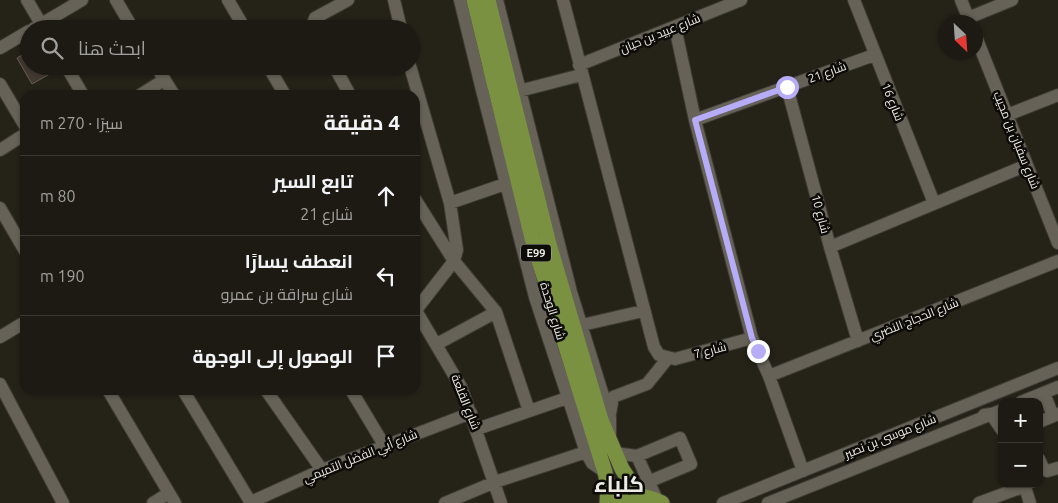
<!DOCTYPE html>
<html lang="ar">
<meta charset="utf-8">
<style>
:root{--surface:#1c1a12;--page:#292720;--text:#f1f3f6;--muted:#a0a19f;--line:#3a3832}
body{margin:0;font-family:Ubuntu,Cairo,sans-serif;background:var(--page);color:var(--text);direction:rtl}
.controls{position:absolute;right:15px;bottom:15px;display:grid;overflow:hidden;border-radius:10px;box-shadow:0 1px 4px #0004}
.controls button{width:45px;height:45px;display:grid;place-items:center;padding:0;border:0;border-bottom:1px solid var(--line);background:var(--surface);color:var(--text);font:25px sans-serif}
.compass{position:absolute;left:938px;top:15px;width:45px;height:45px;border-radius:50%;background:var(--surface);box-shadow:0 1px 4px #0004;rotate:155deg}
.stop{position:absolute;width:15px;height:15px;margin:-11px;border:4px solid #b6acf8;border-radius:50%;background:#fff}
.stop.end{background:#b6acf8;border-color:#fff;box-shadow:0 1px 5px #0008}
.list{margin:0;padding:0;list-style:none}
h2{display:flex;justify-content:space-between;align-items:center;height:65px;margin:0;padding:0 20px;font-size:21px}
h2 small{font-size:16px;font-weight:400;color:var(--muted)}
.list li{display:grid;grid-template-columns:32px 1fr auto;gap:15px;align-items:center;box-sizing:border-box;height:80px;padding:0 20px;border-top:1px solid var(--line)}
.list b{display:block;font-size:19px;white-space:nowrap}
.list p{margin:0;font-size:16px;white-space:nowrap;color:var(--muted)}
.list em{font-size:16px;font-style:normal;color:var(--muted)}
.icon{flex:none;width:28px;height:28px;fill:none;stroke:currentColor;stroke-width:2;stroke-linecap:round;stroke-linejoin:round}
.map{position:relative;flex:none;width:1058px;height:503px;overflow:hidden;direction:ltr}
.search{position:absolute;background:var(--surface);box-shadow:0 1px 4px #0004;left:20px;top:20px;width:400px;height:55px;display:flex;align-items:center;gap:12px;box-sizing:border-box;padding:0 18px;border-radius:28px;color:var(--muted);font-size:19px}
.panel{position:absolute;background:var(--surface);box-shadow:0 1px 4px #0004;left:20px;top:90px;width:400px;height:305px;border-radius:15px;direction:rtl}
.map>svg:first-child{display:block}
.building{fill:#423931;stroke:#675d55}
.lines{fill:none;stroke-linecap:round;stroke-linejoin:round}
.minor-casing{stroke:#3f3c36;stroke-width:14}
.major-casing{stroke:#3f3c36;stroke-width:17}
.minor{stroke:#666257;stroke-width:12}
.major{stroke:#799140;stroke-width:15}
.route{stroke:#b6acf8;stroke-width:6}
.labels{text-anchor:middle;dominant-baseline:central;stroke-width:5;stroke-linejoin:round;paint-order:stroke}
.shield{fill:#0c0b07;stroke:#aaa8a2;stroke-width:1}
.shield-label{font-size:11px;font-weight:bold;fill:#edebe5}
.street-label{font-size:12px;fill:#edebe5;stroke:#0c0b07}
.town-label{font-size:22px;font-weight:bold;fill:#edebe5;stroke:#0c0b07}
</style>
<div class="map">
<svg width="1058" height="503" viewBox="0 0 1058 503">
<rect width="100%" height="100%" fill="#252218"/>
<path class="building" d="M 29,51 L 29,66 L 52,66 L 55,71 L 32,84 L 17,58 Z"/>
<g class="lines">
<defs>
<path id="minor" d="M 27,0 L 44,29
M 116,0 L 133,29
M 228,0 L 245,29
M 394,0 L 401,29
M 460,0 L 482,90
M 497,0 L 571,292 L 610,418 L 610,437
M 563,0 L 654,347 L 659,355 L 675,359 L 752,338
M 854,0 L 934,203
M 961,0 L 970,22
M 968,18 L 1012,0
M 675,27 L 695,120 L 752,338 L 769,376 L 803,471
M 33,29 L 82,0
M 311,29 L 315,18 L 348,0
M 976,37 L 1058,243
M 0,48 L 29,31
M 579,65 L 741,0
M 66,66 L 83,95
M 156,66 L 174,95
M 268,66 L 285,95
M 334,66 L 350,95
M 410,66 L 450,203 L 457,250 L 454,261 L 416,310
M 491,68 L 482,90 L 535,297 L 586,452 L 592,463 L 605,472
M 0,84 L 25,126
M 787,87 L 830,247 L 858,341
M 519,91 L 581,75
M 140,95 L 164,80
M 1007,115 L 1058,95
M 695,120 L 874,55
M 0,150 L 25,134
M 415,199 L 454,261 L 496,312
M 450,203 L 505,184
M 0,208 L 25,251
M 830,247 L 1027,165
M 415,309 L 461,387 L 501,503
M 582,325 L 643,311
M 0,337 L 25,322
M 437,344 L 496,312 L 529,411
M 769,376 L 1058,261
M 0,384 L 63,503
M 108,390 L 175,503
M 183,390 L 251,503
M 266,390 L 322,470
M 351,390 L 384,445
M 1044,393 L 1053,416
M 1021,402 L 1058,387
M 610,414 L 613,397 L 647,384 L 668,358
M 984,415 L 991,414 L 1002,430
M 1039,422 L 1058,414
M 477,429 L 567,398
M 614,453 L 637,456 L 680,438 L 691,464 L 648,482
M 637,456 L 657,500
M 1039,459 L 1043,468 L 1047,471 L 1058,468
M 1024,484 L 1030,503
M 251,502 L 322,470 L 471,413
M 153,503 L 169,493
M 445,503 L 495,482 L 586,452
M 723,503 L 1058,368
M 768,503 L 1002,410
M 979,503 L 1025,486"/>
<path id="major" d="M 474,0 L 532,238 L 605,472 L 608,486 L 607,503
M 488,0 L 549,244 L 601,420 L 622,469 L 640,496
M 611,503 C 627,493 646,494 662,503"/>
</defs>
<use href="#minor" class="minor-casing"/>
<use href="#major" class="major-casing"/>
<use href="#minor" class="minor"/>
<use href="#major" class="major"/>
</g>
<g class="lines">
<path class="route" d="M 758,351 L 752,338 L 695,120 L 787,87"/>
</g>
<g class="labels">
<rect class="shield" x="521" y="244.5" width="30" height="17" rx="4"/>
<g class="shield-label">
<text x="536" y="253">E99</text>
</g>
<g class="street-label">
<text transform="translate(660 33) rotate(-22)">شارع عبيد بن حيان</text>
<text transform="translate(827 72) rotate(-20)">شارع 21</text>
<text transform="translate(893 102) rotate(68)">شارع 16</text>
<text transform="translate(1017 140) rotate(68)">شارع سفبان بن مجيب</text>
<text transform="translate(821 214) rotate(75)">شارع 10</text>
<text transform="translate(553 311) rotate(73)">شارع الوحدة</text>
<text transform="translate(914 319) rotate(-22)">شارع الحجاج النضري</text>
<text transform="translate(710 350) rotate(-15)">شارع 7</text>
<text transform="translate(466 402) rotate(68)">شارع القلعة</text>
<text transform="translate(890 436) rotate(-22)">شارع موسى بن نصير</text>
<text transform="translate(360 456) rotate(-22)">شارع أبي الفضل التميمي</text>
</g>
<g class="town-label">
<text x="619" y="483">كلباء</text>
</g>
</g>
</svg>
<div class="controls">
<button>+</button>
<button>−</button>
</div>
<svg class="compass" viewBox="-18 -18 36 36"><path d="M0-13l5 13h-10z" fill="#e53935"/><path d="M0 13l5-13h-10z" fill="#a0a19f"/></svg>
<div class="stop" style="left:787px;top:87px"></div>
<div class="stop end" style="left:758px;top:351px"></div>
<div class="search"><svg class="icon" aria-label="search" viewBox="0 0 24 24"><circle cx="10" cy="10" r="6"/><path d="M15 15l6 6"/></svg>ابحث هنا</div>
<section class="panel">
<h2>4 دقيقة<small>سيرًا · 270 m</small></h2>
<ul class="list">
<li><svg class="icon" aria-label="ahead" viewBox="0 0 24 24"><path d="M12 20V5M6 11l6-6 6 6"/></svg><div><b>تابع السير</b><p>شارع 21</p></div><em>80 m</em></li>
<li><svg class="icon" aria-label="left" viewBox="0 0 24 24"><path d="M17 20v-9H6M10 6l-5 5 5 5"/></svg><div><b>انعطف يسارًا</b><p>شارع سراقة بن عمرو</p></div><em>190 m</em></li>
<li><svg class="icon" aria-label="arrive" viewBox="0 0 24 24"><path d="M6 21V4h12l-3 4 3 4H6"/></svg><div><b>الوصول إلى الوجهة</b></div></li>
</ul>
</section>
</div>
